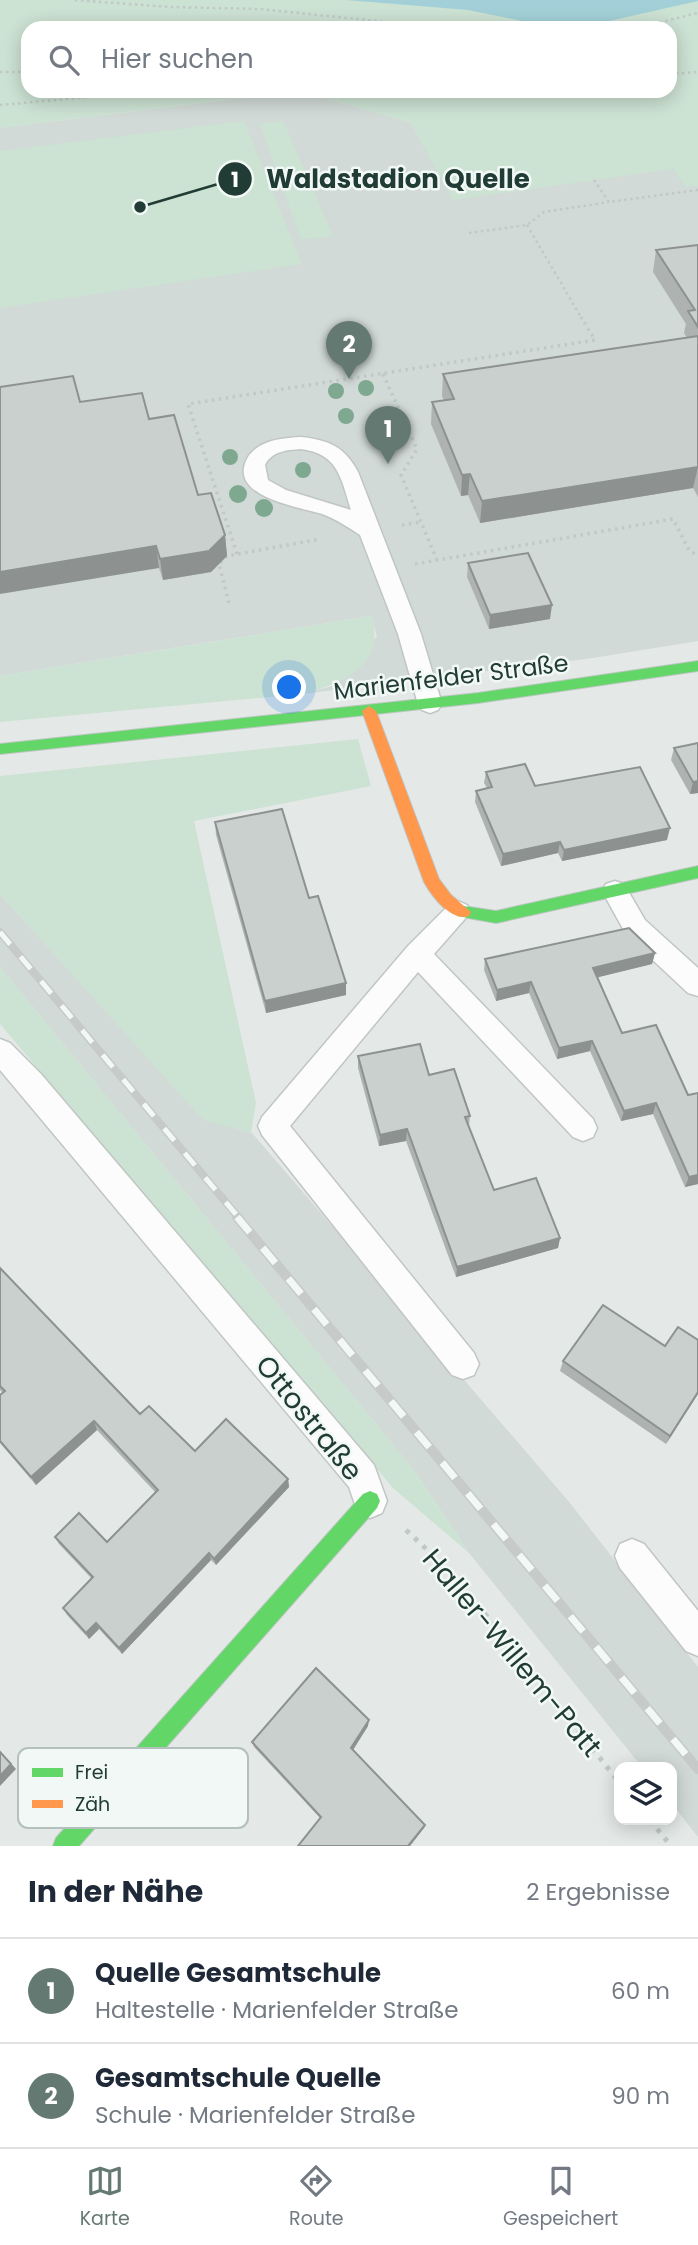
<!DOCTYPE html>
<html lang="de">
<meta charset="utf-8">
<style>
:root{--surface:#fff;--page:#f6f6f7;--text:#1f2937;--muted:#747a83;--line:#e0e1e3;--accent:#657973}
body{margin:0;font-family:Poppins,sans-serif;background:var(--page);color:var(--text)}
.controls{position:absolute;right:21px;bottom:21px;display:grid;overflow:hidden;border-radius:14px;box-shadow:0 4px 18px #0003}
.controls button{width:63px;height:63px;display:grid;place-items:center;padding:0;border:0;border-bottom:2px solid var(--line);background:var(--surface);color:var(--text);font:35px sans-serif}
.you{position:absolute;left:290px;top:688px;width:24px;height:24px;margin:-18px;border:5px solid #fff;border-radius:50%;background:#1a73e8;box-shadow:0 0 0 10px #1a73e833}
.badge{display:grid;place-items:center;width:46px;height:46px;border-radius:50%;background:var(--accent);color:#fff;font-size:23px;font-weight:700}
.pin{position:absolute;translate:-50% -58px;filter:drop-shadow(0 2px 4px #0008)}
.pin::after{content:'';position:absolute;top:37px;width:24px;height:21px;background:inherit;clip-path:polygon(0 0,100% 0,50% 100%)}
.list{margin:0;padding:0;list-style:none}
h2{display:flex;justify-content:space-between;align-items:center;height:91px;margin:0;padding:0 28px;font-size:30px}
h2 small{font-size:23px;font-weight:400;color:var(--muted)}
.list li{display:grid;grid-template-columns:46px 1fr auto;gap:21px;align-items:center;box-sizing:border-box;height:105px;padding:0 28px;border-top:2px solid var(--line)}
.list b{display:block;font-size:26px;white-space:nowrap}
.list p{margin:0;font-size:23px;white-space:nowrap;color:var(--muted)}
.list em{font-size:23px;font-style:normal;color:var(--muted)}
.icon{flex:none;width:38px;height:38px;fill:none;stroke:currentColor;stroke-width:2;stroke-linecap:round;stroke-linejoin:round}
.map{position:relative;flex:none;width:698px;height:1846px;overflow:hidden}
.search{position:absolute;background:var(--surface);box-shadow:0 4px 18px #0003;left:21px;right:21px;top:21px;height:77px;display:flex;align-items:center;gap:18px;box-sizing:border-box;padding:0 24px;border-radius:21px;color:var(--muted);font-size:26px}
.sheet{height:301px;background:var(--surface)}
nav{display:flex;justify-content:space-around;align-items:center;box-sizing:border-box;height:98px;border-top:2px solid var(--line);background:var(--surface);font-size:19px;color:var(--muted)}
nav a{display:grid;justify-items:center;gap:4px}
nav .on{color:var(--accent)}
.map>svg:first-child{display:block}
.built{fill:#d1dad7}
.green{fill:#cce2d3;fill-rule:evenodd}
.water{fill:#a3d0d8}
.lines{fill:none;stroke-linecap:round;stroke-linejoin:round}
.lane-casing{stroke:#c1c6c4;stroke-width:3}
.fast-casing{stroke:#bfc6c4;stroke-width:2}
.slow-casing{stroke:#bfc6c4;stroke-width:2}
.path-far2{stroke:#c0c9c5;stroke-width:2.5;stroke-dasharray:2.5 3.5;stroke-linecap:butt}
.path-far1{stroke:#c0c9c5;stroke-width:3.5;stroke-dasharray:2.5 4.5;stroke-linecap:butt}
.path{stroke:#c0c9c5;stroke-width:5;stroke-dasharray:4.5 7;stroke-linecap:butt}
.lane{fill:#fbfcfb;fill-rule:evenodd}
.fast{fill:#63d668;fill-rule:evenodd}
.slow{fill:#ff974d;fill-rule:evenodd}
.rail-far1-casing{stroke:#c6cac9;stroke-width:8}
.rail-casing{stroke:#c6cac9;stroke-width:10}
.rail-far1{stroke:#f1f8f5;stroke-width:5;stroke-dasharray:16;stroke-linecap:butt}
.rail{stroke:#f1f8f5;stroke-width:7;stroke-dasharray:20;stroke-linecap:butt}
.tree{fill:#7ea990}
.wall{fill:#aeb3b1}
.shaded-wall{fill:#8d9290}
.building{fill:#cad0ce;stroke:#8d9290;stroke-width:2}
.labels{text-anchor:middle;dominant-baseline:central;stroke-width:5;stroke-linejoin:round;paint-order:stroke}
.street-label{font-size:24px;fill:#213c35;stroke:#f1f8f5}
.near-street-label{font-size:28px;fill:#213c35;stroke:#f1f8f5}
.key{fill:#f1f8f5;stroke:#b3c0bb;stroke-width:2}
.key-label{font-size:19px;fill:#213c35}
.leader{fill:none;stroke:#213c35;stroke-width:2.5}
.callout-dot{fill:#213c35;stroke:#f1f8f5;stroke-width:2.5}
.mark-label{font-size:21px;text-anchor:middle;font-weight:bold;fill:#fff}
.callout-label{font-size:26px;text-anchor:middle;font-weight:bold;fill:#213c35;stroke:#f1f8f5;stroke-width:5;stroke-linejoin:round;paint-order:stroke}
</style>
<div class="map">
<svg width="698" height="1846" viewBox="0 0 698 1846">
<rect width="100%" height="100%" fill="#e4e9e7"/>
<path class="built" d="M 298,91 L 410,122 L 698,136 L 698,641 L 593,658 L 302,694 L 335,685 L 377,636 L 371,616 L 0,676 L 0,128 Z
M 0,894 L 203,1119 L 252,1133 L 570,1503 L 698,1667 L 698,1837 L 672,1804 L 672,1767 L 642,1767 L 469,1553 L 413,1469 L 0,967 Z"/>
<path class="green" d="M 0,0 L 698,0 L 698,186 L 686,187 L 673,169 L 453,200 L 410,122 L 298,91 L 0,128 ZM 28,28 L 670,28 L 670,91 L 28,91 Z
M 244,121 L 302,264 L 0,308 L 0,151 Z
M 283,121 L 333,236 L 301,240 L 260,124 Z
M 372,616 C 385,667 343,683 302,694 L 0,722 L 0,676 Z
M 358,739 L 371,786 L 194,821 L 256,1103 L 251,1133 L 203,1120 L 0,894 L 0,776 Z
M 0,967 L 413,1469 L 469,1553 L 393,1488 L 0,1024 Z"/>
<path class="water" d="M 346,0 L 698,0 L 698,1 L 587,26 L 533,28 L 518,20 L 468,10 Z"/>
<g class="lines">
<defs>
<path id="lane" d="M 301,437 C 329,440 345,447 358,472 L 421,634 L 442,704 L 438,710 L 430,713 L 422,710 L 418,704 L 398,634 L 360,535 C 348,527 336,519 322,514 C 300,507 225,497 248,457 C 259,440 282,438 301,437 ZM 301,449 C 339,454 341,479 351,510 L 286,490 L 268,480 L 265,465 C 272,451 287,450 301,449 Z
M 615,881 L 624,884 L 645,920 L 698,968 L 698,996 L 688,993 L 627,936 L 602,891 L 606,884 Z
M 458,901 L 467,905 L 471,912 L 434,954 L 593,1119 L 597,1128 L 593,1137 L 583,1141 L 573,1137 L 418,972 L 290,1126 L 474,1353 L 479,1364 L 474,1375 L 463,1379 L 452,1375 L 262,1135 L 258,1126 L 262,1117 L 408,946 L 449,905 Z
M 0,1039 L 10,1043 L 41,1074 L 374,1465 L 387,1501 L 382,1513 L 370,1518 L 358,1513 L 349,1487 L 0,1070 Z
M 632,1539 L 644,1544 L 698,1611 L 698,1656 L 686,1651 L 620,1568 L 615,1556 L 620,1544 Z"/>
<path id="fast" d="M 698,661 L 698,671 L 478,703 L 0,754 L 0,744 L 478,693 Z
M 698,866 L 698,878 L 496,923 L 457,916 L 455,912 L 457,908 L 463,906 L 496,911 Z
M 370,1491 L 377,1494 L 380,1501 L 377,1508 L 79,1846 L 53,1846 L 56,1838 L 363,1494 Z"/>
<path id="slow" d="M 369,706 L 376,711 L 439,879 L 451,895 L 471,912 L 469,916 C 451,922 432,896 424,882 L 362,711 Z"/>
</defs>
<use href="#lane" class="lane-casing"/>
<use href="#fast" class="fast-casing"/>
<use href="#slow" class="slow-casing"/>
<path class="path-far2" d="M 75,0 L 170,7 L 260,9 L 444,28
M 636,28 L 698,13
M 0,72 L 28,72
M 670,74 L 698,72
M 0,105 L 156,91
M 594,180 L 609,202 L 698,190
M 527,225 L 582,319
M 469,233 L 527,225 L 544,212 L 609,202"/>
<path class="path-far1" d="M 383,374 L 417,449 L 401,475 L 437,560
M 402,525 L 421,522
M 237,554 L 188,404 L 595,340 L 581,317
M 415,564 L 673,519 L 689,550 L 698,556
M 229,603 L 219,564 L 227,556 L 321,539"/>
<path class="path" d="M 406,1530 L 452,1573 L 619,1782
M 650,1820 L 671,1846"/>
<use href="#lane" class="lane"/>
<use href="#fast" class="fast"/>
<use href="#slow" class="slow"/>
<defs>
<path id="rail-far1" d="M 0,932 L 239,1218"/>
<path id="rail" d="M 237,1217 L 698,1769"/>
</defs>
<use href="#rail-far1" class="rail-far1-casing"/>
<use href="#rail" class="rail-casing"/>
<use href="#rail-far1" class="rail-far1"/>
<use href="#rail" class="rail"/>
</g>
<g class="tree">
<circle cx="366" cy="388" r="8"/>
<circle cx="336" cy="391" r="8"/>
<circle cx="346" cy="416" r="8"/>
<circle cx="389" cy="440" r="8"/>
<circle cx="230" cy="457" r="8"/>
<circle cx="303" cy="470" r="8"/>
<circle cx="238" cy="494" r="9"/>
<circle cx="264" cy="508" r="9"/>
</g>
<path class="wall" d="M 698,245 L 698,497 L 693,488 L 480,523 L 468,495 L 461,496 L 431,424 L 432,402 L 444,401 L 442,396 L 443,374 L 687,338 L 684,333 L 686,324 L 653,272 L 656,250 Z
M 80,402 L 149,419 L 198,495 L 225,535 L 227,556 L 211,572 L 163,580 L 159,568 Z
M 468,563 L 550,619 L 489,629 L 467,577 Z
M 698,743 L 698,793 L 690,794 L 671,760 L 674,748 Z
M 486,772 L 535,786 L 667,840 L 562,861 L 558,853 L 501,866 L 475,802 L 476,791 L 487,788 L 484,783 Z
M 215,822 L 309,898 L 346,983 L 346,995 L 266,1013 L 216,835 Z
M 655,953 L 652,964 L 598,977 L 622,1033 L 688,1095 L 698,1093 L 698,1184 L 685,1187 L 653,1114 L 621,1121 L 590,1051 L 557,1059 L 529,993 L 496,1001 L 484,970 L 485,959 Z
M 358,1056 L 429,1075 L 470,1116 L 469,1125 L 494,1190 L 560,1238 L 558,1248 L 456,1277 L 406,1141 L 379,1146 L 358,1068 Z
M 0,1268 L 140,1414 L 195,1451 L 288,1479 L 289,1487 L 216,1565 L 211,1560 L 122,1654 L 99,1629 L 89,1639 L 67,1615 L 63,1608 L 91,1578 L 59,1544 L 55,1537 L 107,1542 L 155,1492 L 97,1430 L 36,1485 L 0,1443 L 0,1395 L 3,1393 L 0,1390 Z
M 698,1340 L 698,1394 L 666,1444 L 560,1371 L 563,1361 Z
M 368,1726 L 353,1750 L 425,1825 L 424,1828 L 320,1818 L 254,1747 L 252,1742 Z"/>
<path class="shaded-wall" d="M 698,467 L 693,488 L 480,523 L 482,501 Z
M 470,474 L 468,495 L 461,496 L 462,475 Z
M 225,535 L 227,556 L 211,572 L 163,580 L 160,559 Z
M 156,546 L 159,568 L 0,594 L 0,572 Z
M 552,605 L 550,619 L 489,629 L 490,615 Z
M 698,781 L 698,793 L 690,794 L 693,782 Z
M 670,828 L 667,840 L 562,861 L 564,850 Z
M 560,842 L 558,853 L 501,866 L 503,854 Z
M 655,953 L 652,964 L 591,979 L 593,968 Z
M 531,982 L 529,993 L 496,1001 L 497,990 Z
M 346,983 L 346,995 L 266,1013 L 265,1001 Z
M 592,1041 L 590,1051 L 557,1059 L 559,1048 Z
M 656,1103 L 653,1114 L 621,1121 L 624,1111 Z
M 407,1129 L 406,1141 L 379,1146 L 380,1135 Z
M 698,1175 L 698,1184 L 685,1187 L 689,1177 Z
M 560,1238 L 558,1248 L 456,1277 L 457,1267 Z
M 698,1392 L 698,1394 L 666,1444 L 670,1436 Z
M 94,1421 L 97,1430 L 36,1485 L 31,1477 Z
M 288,1479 L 289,1487 L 216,1565 L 214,1559 Z
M 209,1553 L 211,1560 L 122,1654 L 119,1648 Z
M 96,1623 L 99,1629 L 89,1639 L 86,1633 Z
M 369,1720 L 368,1726 L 351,1753 L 351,1748 Z
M 0,1751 L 16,1769 L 0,1786 Z
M 425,1825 L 424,1828 L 410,1846 L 408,1846 Z"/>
<path class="building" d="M 698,245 L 698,327 L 688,311 L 695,310 L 656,250 Z
M 698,336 L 698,467 L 482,501 L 470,474 L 462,475 L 432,402 L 454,399 L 443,374 Z
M 73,376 L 80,402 L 142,393 L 149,419 L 174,415 L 198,495 L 211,493 L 225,535 L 209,551 L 160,559 L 156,546 L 0,572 L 0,387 Z
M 528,553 L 552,605 L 490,615 L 468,563 Z
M 698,743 L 698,781 L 693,782 L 674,748 Z
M 525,764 L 535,786 L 640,767 L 670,828 L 564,850 L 560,842 L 503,854 L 476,791 L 492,787 L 486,772 Z
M 282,809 L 309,898 L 318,896 L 346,983 L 265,1001 L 215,822 Z
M 629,928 L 655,953 L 593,968 L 622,1033 L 656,1025 L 688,1095 L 698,1093 L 698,1175 L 689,1177 L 656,1103 L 624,1111 L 592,1041 L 559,1048 L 531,982 L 497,990 L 485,959 Z
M 420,1044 L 429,1075 L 454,1069 L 470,1116 L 465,1117 L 494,1190 L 536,1178 L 560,1238 L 457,1267 L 407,1129 L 380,1135 L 358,1056 Z
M 0,1268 L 140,1414 L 149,1406 L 195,1451 L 226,1419 L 288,1479 L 214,1559 L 209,1553 L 119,1648 L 96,1623 L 86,1633 L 63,1608 L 93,1577 L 55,1537 L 79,1513 L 107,1542 L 158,1490 L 94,1421 L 31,1477 L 0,1441 L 0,1395 L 5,1391 L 0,1386 Z
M 603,1305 L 665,1346 L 678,1327 L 698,1340 L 698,1392 L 670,1436 L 563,1361 Z
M 316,1668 L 369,1720 L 351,1748 L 425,1825 L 408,1846 L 298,1846 L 321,1817 L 252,1742 Z
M 0,1752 L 11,1764 L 0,1776 Z"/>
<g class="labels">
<g class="street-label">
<text transform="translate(451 677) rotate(-7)">Marienfelder Straße</text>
</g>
<g class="near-street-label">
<text transform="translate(309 1418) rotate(51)">Ottostraße</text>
<text transform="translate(512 1653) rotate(50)">Haller-Willem-Patt</text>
</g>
</g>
<rect x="18" y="1748" width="230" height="80" rx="10" class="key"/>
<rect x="32" y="1768" width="31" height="9" fill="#63d668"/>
<rect x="32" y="1800" width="31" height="8" fill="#ff974d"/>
<g class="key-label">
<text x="75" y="1779">Frei</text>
<text x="75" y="1811">Zäh</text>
</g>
<path class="leader" d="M140 207L235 179"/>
<g class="callout-dot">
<circle cx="140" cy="207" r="7"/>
<circle cx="235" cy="179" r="18"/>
</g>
<g class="mark-label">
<text x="235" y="187">1</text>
</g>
<g class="callout-label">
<text x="398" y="188">Waldstadion Quelle</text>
</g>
</svg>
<div class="controls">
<button><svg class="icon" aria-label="layers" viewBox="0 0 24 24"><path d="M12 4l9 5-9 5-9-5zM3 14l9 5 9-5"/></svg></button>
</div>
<div class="you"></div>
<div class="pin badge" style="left:388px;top:464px">1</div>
<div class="pin badge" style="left:349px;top:379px">2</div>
<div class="search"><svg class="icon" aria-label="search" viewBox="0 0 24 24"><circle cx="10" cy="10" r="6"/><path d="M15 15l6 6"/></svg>Hier suchen</div>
</div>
<section class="sheet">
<h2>In der Nähe<small>2 Ergebnisse</small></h2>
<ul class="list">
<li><span class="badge">1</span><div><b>Quelle Gesamtschule</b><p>Haltestelle · Marienfelder Straße</p></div><em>60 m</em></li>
<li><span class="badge">2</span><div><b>Gesamtschule Quelle</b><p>Schule · Marienfelder Straße</p></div><em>90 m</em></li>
</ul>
</section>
<nav>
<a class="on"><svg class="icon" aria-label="map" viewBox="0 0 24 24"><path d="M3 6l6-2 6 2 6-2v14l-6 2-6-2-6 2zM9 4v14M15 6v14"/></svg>Karte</a>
<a><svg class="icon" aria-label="directions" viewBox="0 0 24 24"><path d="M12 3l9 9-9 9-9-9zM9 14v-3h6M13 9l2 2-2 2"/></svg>Route</a>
<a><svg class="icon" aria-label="saved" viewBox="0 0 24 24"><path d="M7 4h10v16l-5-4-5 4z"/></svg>Gespeichert</a>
</nav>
